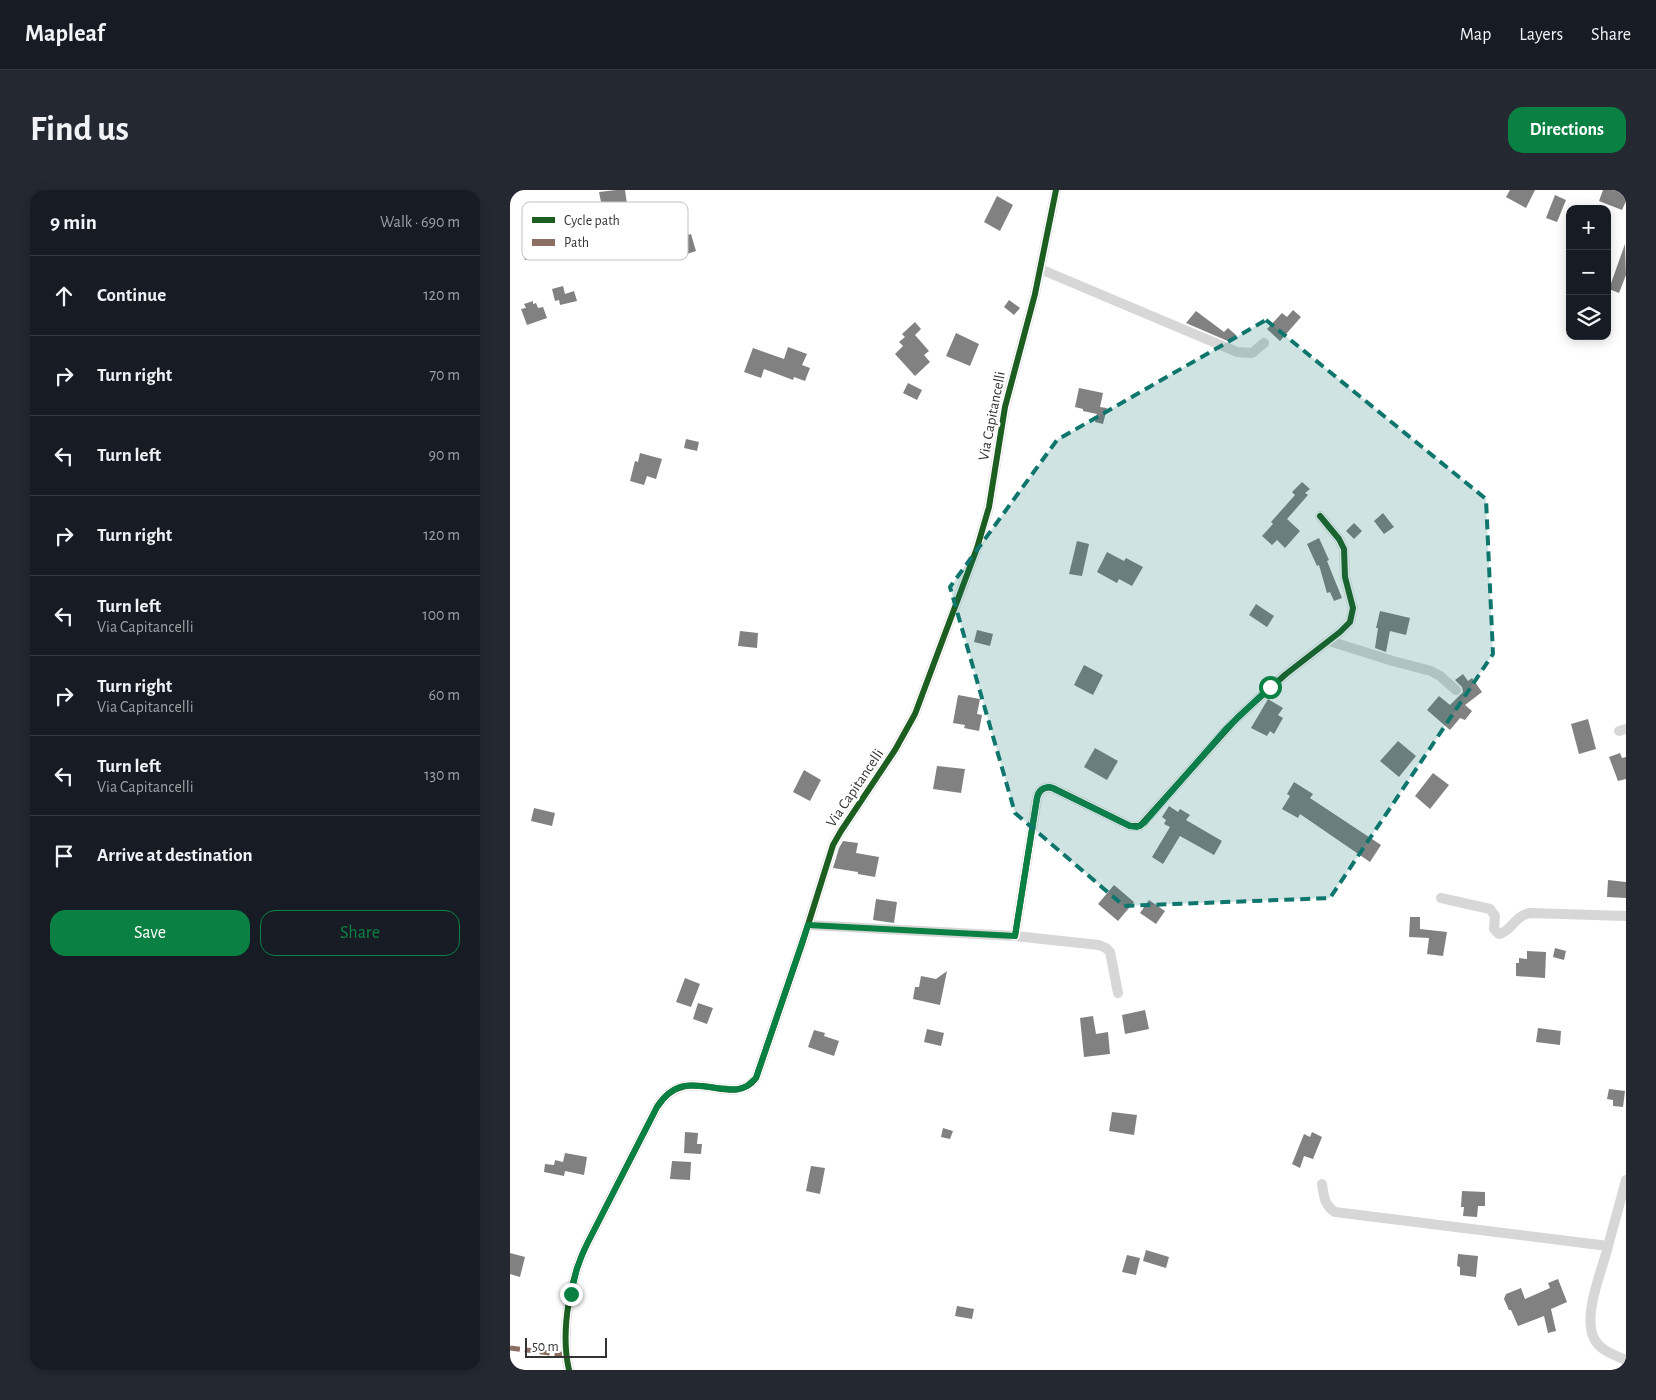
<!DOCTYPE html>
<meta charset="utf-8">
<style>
:root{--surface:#171b24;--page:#242831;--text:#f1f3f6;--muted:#9ea1a6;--line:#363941;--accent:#0b8043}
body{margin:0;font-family:"Alegreya Sans",sans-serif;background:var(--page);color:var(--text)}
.controls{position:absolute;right:15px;top:15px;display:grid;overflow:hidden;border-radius:10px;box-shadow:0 2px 12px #0003}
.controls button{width:45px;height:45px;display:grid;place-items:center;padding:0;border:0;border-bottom:1px solid var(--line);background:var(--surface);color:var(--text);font:25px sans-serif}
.scale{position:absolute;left:15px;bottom:12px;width:82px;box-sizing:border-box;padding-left:5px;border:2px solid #333;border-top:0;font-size:14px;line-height:18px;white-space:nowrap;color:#333;-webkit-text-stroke:4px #fff;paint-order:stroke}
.stop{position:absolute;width:15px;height:15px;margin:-11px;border:4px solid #0b8043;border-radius:50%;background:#fff}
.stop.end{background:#0b8043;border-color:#fff;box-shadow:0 1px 5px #0008}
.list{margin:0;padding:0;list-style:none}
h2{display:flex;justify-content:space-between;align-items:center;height:65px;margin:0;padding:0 20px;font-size:21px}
h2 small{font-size:16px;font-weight:400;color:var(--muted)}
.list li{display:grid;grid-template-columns:32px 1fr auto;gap:15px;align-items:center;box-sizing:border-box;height:80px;padding:0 20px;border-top:1px solid var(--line)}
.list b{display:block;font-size:19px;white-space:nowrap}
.list p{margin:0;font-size:16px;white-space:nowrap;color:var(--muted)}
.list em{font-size:16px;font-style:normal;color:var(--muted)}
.actions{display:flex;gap:10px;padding:15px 20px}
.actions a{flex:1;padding:11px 0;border:1px solid var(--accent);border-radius:15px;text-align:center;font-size:18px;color:var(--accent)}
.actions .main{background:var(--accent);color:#fff}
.icon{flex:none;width:28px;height:28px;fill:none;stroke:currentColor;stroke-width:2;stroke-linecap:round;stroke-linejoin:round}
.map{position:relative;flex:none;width:1116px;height:1180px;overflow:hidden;border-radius:15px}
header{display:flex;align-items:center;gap:30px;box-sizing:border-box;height:70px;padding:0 25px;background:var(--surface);border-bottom:1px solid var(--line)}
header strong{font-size:24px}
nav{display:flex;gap:28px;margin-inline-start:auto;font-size:18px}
.intro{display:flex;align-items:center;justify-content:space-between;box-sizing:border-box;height:120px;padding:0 30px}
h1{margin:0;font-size:35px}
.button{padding:12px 22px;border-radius:15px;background:var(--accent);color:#fff;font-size:18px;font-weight:700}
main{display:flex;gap:30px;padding:0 30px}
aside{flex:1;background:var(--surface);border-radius:15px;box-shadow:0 2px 12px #0003}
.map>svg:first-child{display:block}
.building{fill:#818181}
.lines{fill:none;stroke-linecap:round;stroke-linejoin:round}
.minor{stroke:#d7d7d7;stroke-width:10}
.quiet{stroke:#8d6e63;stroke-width:5;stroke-dasharray:10 5;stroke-linecap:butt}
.cycleway-casing{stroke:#fff;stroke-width:9}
.cycleway{stroke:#1b5e20;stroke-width:6}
.route{stroke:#0b8043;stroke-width:6}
.marked{fill:#0f766e;fill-opacity:0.2;stroke:#0f766e;stroke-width:4;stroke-dasharray:10 6;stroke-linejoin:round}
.labels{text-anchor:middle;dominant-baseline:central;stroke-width:5;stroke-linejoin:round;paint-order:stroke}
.street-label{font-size:15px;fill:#333;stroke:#fff}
.key{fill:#fff;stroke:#c2c2c2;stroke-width:1}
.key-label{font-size:14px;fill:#333}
</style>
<header>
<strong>Mapleaf</strong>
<nav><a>Map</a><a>Layers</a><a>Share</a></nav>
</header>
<div class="intro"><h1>Find us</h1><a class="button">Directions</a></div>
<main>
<aside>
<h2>9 min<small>Walk · 690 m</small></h2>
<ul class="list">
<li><svg class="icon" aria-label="ahead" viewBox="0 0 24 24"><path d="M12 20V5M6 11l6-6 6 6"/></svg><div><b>Continue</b></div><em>120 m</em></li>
<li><svg class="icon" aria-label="right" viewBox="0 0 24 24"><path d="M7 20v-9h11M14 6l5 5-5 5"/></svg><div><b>Turn right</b></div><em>70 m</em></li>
<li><svg class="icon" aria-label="left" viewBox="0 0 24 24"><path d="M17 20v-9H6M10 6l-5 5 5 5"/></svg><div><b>Turn left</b></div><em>90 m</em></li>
<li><svg class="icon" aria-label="right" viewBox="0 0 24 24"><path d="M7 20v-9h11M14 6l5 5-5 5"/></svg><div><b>Turn right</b></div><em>120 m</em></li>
<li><svg class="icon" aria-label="left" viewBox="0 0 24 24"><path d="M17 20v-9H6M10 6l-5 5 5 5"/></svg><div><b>Turn left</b><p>Via Capitancelli</p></div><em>100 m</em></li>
<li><svg class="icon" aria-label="right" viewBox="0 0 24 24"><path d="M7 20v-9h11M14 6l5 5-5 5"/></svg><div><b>Turn right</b><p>Via Capitancelli</p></div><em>60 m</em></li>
<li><svg class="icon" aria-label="left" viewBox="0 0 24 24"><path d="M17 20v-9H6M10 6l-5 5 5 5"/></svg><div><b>Turn left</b><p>Via Capitancelli</p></div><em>130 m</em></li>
<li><svg class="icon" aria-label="arrive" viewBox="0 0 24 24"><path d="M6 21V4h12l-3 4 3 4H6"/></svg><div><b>Arrive at destination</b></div></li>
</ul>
<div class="actions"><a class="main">Save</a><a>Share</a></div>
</aside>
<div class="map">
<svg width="1116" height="1180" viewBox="0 0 1116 1180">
<rect width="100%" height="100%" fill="#fff"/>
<path class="building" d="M 106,0 L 115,0 L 117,14 L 92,17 L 89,2 Z
M 1000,0 L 1025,0 L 1016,18 L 996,7 Z
M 1093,0 L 1116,0 L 1116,11 L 1112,20 L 1089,11 Z
M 1045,5 L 1056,10 L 1047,32 L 1036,28 Z
M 487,6 L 503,15 L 490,41 L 474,32 Z
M 181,44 L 186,61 L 174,65 L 172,60 L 166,61 L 163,49 Z
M 1115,54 L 1116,85 L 1109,103 L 1099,99 Z
M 29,56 L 32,65 L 15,70 L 12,61 Z
M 53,96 L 55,104 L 64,101 L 67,111 L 50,115 L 49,110 L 45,111 L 42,99 Z
M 499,110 L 510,118 L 504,125 L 494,117 Z
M 23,111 L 23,114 L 26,113 L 28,118 L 33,117 L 37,128 L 17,135 L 11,119 L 16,118 L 14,114 Z
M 783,120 L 791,127 L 770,151 L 757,139 L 772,123 L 777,127 Z
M 686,121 L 714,142 L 718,138 L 726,145 L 720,152 L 676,133 Z
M 405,132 L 411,139 L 405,145 L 419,161 L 414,165 L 420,172 L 405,186 L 385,164 L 393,156 L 389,152 L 395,147 L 392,144 Z
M 446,143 L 469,154 L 460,176 L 436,166 Z
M 278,157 L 297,164 L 292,175 L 300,178 L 295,191 L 284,187 L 283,190 L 254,179 L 251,188 L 234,182 L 243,158 L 274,169 Z
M 398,193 L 412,200 L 407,210 L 393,203 Z
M 569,198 L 593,203 L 590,217 L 597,218 L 593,234 L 585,232 L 587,224 L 573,221 L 573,219 L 565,217 Z
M 176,249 L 189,252 L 187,261 L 174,258 Z
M 130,263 L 152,269 L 146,289 L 137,286 L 134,295 L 120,291 L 125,271 L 128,272 Z
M 792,292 L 800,299 L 795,303 L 798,305 L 777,329 L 790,341 L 775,358 L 767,350 L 762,355 L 752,346 L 763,334 L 761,332 L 785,305 L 782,302 Z
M 873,323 L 884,337 L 874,344 L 864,331 Z
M 844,333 L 852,341 L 844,349 L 836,341 Z
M 809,348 L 819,370 L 817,371 L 832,408 L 824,411 L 820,402 L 817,403 L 809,375 L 807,376 L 797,354 Z
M 567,351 L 579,354 L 572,386 L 559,384 Z
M 597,362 L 614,371 L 616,368 L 633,377 L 622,396 L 609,389 L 607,393 L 587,382 Z
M 746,414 L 764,426 L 757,437 L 739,425 Z
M 870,421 L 900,428 L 896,445 L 880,441 L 876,462 L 865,458 L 868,438 L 866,438 Z
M 467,440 L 483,444 L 480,456 L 464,452 Z
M 230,441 L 248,443 L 247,458 L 228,456 Z
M 574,475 L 593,485 L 583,505 L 564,495 Z
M 953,484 L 958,491 L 962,488 L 972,502 L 955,515 L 962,521 L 955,530 L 950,528 L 940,540 L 917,520 L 929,506 L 940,515 L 953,502 L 952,497 L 945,490 Z
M 448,505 L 470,509 L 467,524 L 472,525 L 469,541 L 454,538 L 455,535 L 443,533 Z
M 758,509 L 773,518 L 768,525 L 773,528 L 764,544 L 760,541 L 757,546 L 741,538 Z
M 1078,529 L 1086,559 L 1069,564 L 1061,534 Z
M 888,551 L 906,566 L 889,587 L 870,571 Z
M 585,558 L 608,571 L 597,590 L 574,577 Z
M 1110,563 L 1112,568 L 1116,567 L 1116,589 L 1108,591 L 1099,567 Z
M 427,576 L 455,579 L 451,603 L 423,599 Z
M 294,580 L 311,590 L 300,611 L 283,602 Z
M 923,583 L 939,595 L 920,619 L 905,606 Z
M 784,592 L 803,604 L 800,608 L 871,655 L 860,672 L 790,624 L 788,628 L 772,619 L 780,606 L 777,604 Z
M 659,616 L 668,622 L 670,619 L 680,625 L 676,630 L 712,651 L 704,665 L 670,646 L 653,674 L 642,667 L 660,637 L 654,634 L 656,630 L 652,627 Z
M 24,618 L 45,623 L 42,636 L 21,631 Z
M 333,651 L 348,653 L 346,663 L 369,667 L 365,687 L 348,684 L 348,682 L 323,678 L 329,658 Z
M 1098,690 L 1116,692 L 1116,708 L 1097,707 Z
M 604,695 L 624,712 L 608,731 L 588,714 Z
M 366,709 L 387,712 L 384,733 L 363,730 Z
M 639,710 L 655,721 L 646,734 L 630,723 Z
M 900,727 L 910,727 L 910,739 L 937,742 L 933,766 L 917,764 L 919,748 L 899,747 Z
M 1045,758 L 1056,761 L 1054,770 L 1043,767 Z
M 1017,761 L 1036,762 L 1035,788 L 1006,786 L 1006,773 L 1009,773 L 1009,768 L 1017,769 Z
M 437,781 L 430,815 L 403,809 L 405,797 L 409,797 L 411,786 L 426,789 Z
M 175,788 L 190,794 L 181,817 L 166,812 Z
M 188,813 L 203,818 L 197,834 L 183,829 Z
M 635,820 L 639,839 L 615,844 L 612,825 Z
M 583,826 L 586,844 L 598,842 L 600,864 L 574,867 L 570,828 Z
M 1028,838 L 1051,841 L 1050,855 L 1026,852 Z
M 417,839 L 434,843 L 431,856 L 414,852 Z
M 304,840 L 315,843 L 314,846 L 329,851 L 324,866 L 298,857 Z
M 1099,899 L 1115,901 L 1113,917 L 1103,916 L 1103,910 L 1097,909 Z
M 602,922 L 627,925 L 624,945 L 599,941 Z
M 433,938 L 443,941 L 440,949 L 431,947 Z
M 175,942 L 188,943 L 187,954 L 192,954 L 191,964 L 174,963 Z
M 802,942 L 812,947 L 803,969 L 794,966 L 790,978 L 782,974 L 794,944 L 800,947 Z
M 55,963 L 77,967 L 74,985 L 55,981 L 54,986 L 34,982 L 35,974 L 44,975 L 45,970 L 53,972 Z
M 162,971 L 181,972 L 180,990 L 160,989 Z
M 301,976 L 315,978 L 310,1004 L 296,1001 Z
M 952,1001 L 975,1002 L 975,1016 L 968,1016 L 967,1027 L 953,1026 L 954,1017 L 951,1017 Z
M 636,1060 L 659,1067 L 656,1078 L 633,1071 Z
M 0,1063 L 15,1067 L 10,1087 L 0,1084 Z
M 948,1064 L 968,1066 L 966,1087 L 950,1085 L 950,1077 L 947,1076 Z
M 617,1065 L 630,1068 L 626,1085 L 612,1082 Z
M 1048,1089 L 1057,1112 L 1041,1119 L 1046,1141 L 1038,1143 L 1034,1126 L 1008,1136 L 1001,1120 L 999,1120 L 994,1109 L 996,1104 L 1011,1098 L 1015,1109 L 1040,1098 L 1038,1093 Z
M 447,1116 L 464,1119 L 462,1129 L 445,1126 Z"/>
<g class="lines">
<path class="minor" d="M 530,79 L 727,162 L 742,163 L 754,153
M 819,451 L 883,471 L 921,481 L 930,486 L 946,500
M 1109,541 L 1116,539
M 931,708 L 980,719 L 985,726 L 984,739 L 989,744 C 1002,741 1004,726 1020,723 L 1116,726
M 298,735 L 505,746 L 589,755 L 596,758 L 600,762 L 608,803
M 505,746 L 527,608 C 529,600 534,596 543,598 L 620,636 L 630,636 L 728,527 L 776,484 L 830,442 L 840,432 L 843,418 L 835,387 L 834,359 L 829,349 L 810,326
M 1116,990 C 1110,1013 1103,1037 1097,1060 C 1091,1083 1074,1123 1083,1146 C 1088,1160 1104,1165 1116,1170
M 812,994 C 814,1006 814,1015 825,1022 L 1098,1056
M 59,1180 C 50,1141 60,1087 78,1052 L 147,917 C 178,869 222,921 246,888 L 292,754 L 323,655 L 331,641 L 385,560 L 405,524 L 467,358 L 479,317 L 495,217 L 525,104 L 546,0"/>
<path class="quiet" d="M 0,1158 L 56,1165"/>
<defs>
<path id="cycleway" d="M 505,746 L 527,608 C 529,600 534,596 543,598 L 620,636 L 630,636 L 728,527 L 776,484 L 830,442 L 840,432 L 843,418 L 835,387 L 834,359 L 829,349 L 810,326
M 59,1180 C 50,1141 60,1087 78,1052 L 147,917 C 178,869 222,921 246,888 L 292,754 L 323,655 L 331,641 L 385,560 L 405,524 L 467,358 L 479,317 L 495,217 L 525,104 L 546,0"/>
</defs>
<use href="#cycleway" class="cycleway-casing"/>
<use href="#cycleway" class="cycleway"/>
</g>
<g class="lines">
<path class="route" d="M 61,1104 L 67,1078 L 74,1060 L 147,917 C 171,880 195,902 229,899 L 237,896 L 246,888 L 298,735 L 505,746 L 527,608 C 528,601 533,597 540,597 L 620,636 L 627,637 L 634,633 L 716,539 L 760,497"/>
</g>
<path class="marked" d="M 756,130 L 976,309 L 983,464 L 820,708 L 614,716 L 505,623 L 440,397 L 547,250 Z"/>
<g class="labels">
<g class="street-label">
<text transform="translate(482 226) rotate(-79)">Via Capitancelli</text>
<text transform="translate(345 598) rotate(-56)">Via Capitancelli</text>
</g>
</g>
<rect x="12" y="12" width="166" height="58" rx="8" class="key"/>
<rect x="22" y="27" width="23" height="6" fill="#1b5e20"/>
<rect x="22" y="49" width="23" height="7" fill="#8d6e63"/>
<g class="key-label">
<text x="54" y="35">Cycle path</text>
<text x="54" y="57">Path</text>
</g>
</svg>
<div class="controls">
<button>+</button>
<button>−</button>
<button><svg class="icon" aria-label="layers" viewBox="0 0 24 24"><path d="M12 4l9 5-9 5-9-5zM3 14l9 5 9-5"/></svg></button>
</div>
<div class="scale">50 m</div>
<div class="stop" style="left:760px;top:497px"></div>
<div class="stop end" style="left:61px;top:1104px"></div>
</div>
</main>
